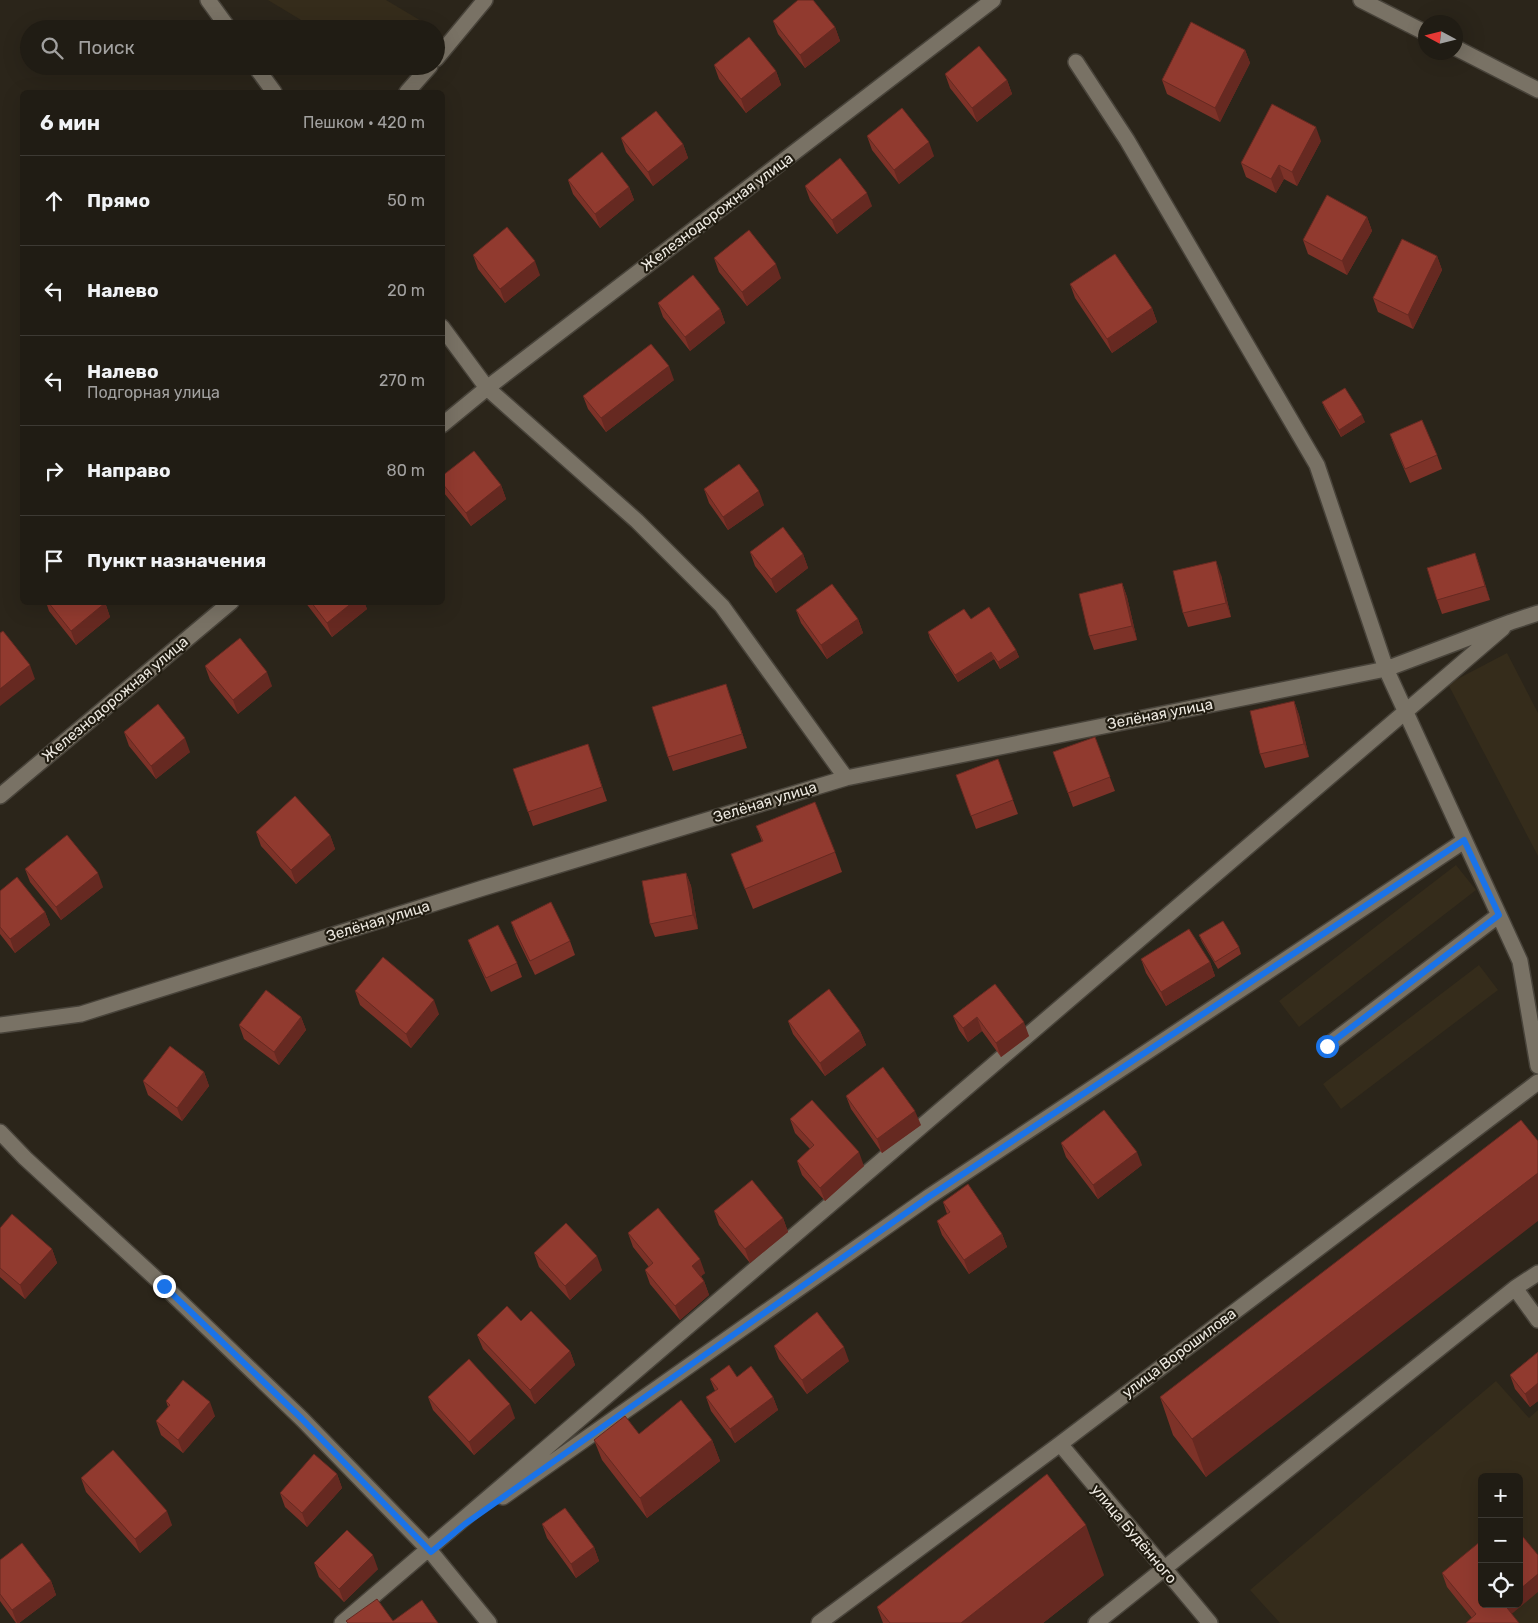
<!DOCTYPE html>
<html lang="ru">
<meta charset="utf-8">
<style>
:root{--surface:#201c14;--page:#2d2922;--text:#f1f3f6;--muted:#a2a1a0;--line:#3d3a34}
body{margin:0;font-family:Rubik,sans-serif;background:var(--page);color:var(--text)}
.controls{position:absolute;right:15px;bottom:15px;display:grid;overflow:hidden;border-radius:8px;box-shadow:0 5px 20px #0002}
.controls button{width:45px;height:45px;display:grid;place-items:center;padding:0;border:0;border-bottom:1px solid var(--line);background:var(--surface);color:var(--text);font:25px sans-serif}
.compass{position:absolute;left:1418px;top:15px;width:45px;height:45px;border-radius:50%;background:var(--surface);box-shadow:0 5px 20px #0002;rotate:277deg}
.stop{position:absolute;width:15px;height:15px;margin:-11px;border:4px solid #1a73e8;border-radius:50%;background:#fff}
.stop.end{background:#1a73e8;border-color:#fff;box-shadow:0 1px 5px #0008}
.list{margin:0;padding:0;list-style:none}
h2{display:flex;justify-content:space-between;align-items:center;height:65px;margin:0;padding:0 20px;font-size:21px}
h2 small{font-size:16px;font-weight:400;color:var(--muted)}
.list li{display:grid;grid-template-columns:32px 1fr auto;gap:15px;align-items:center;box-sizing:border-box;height:90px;padding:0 20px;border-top:1px solid var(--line)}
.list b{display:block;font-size:19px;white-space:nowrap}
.list p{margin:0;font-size:16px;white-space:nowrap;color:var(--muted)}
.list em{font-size:16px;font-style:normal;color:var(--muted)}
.icon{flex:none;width:28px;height:28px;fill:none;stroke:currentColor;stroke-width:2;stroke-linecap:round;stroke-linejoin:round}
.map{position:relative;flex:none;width:1538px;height:1623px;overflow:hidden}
.search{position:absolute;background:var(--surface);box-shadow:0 5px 20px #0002;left:20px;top:20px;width:425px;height:55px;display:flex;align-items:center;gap:12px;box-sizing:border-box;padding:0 18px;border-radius:28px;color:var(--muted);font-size:19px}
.panel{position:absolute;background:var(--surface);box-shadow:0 5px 20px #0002;left:20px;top:90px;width:425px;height:515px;border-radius:8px}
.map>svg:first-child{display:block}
.built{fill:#352c1b;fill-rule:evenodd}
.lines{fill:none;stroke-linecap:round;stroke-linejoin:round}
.minor-casing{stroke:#48433a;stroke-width:18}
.minor{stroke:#797265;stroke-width:15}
.wall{fill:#7d3228}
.shaded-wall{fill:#662921}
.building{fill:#913a2f;stroke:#662921}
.route{stroke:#1a73e8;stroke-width:6}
.labels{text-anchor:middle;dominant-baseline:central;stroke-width:4.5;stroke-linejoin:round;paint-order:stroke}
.street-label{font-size:15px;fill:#ede9e1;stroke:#211c11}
</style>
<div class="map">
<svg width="1538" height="1623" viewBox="0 0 1538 1623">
<rect width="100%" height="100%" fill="#2b251a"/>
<path class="built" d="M 268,0 L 386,0 L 428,25 L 426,29 L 316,29 Z
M 1507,653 L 1538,713 L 1538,856 L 1448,684 Z
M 1456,865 L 1476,890 L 1299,1027 L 1279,1001 Z
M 1479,965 L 1498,990 L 1341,1109 L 1323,1084 Z
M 1496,1381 L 1529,1418 L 1538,1410 L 1538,1623 L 1280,1623 L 1250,1590 ZM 1482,1477 L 1519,1477 L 1519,1604 L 1482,1604 Z"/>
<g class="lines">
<defs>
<path id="minor" d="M 208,0 L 229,29
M 1361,0 L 1426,33
M 1456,48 L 1538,90
M 436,59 L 485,0
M 1076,62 L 1127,140 L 1317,465 L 1386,669 L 1520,961 L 1538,1066
M 255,66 L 274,92
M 407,92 L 430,66
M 442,327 L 487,388 L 637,521 L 722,606 L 846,778
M 442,425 L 487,388 L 993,0
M 0,796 L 231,602
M 0,1025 L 81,1014 L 483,888 L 846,778 L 1386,669 L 1511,622 L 1538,613
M 1327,1046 L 1499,915
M 0,1132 L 25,1158 L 164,1286 L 302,1419 L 431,1552 L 489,1623
M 1515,1288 L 1538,1320
M 1060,1444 L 1210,1623
M 503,1497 L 930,1196 L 1464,841
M 342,1623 L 1503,628
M 819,1623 L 1060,1444 L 1538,1082
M 1096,1623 L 1515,1288 L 1538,1273"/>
</defs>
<use href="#minor" class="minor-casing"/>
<use href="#minor" class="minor"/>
</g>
<path class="wall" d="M 773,21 L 835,27 L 840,41 L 805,68 L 778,34 Z
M 1245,50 L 1250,63 L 1220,122 L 1167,94 L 1162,80 Z
M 714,65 L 776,71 L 781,85 L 746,113 L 719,79 Z
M 945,74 L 1007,80 L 1012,94 L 977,122 L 950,88 Z
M 867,136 L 934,156 L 899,184 L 872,150 Z
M 621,138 L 683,144 L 688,158 L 653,186 L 626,152 Z
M 1321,141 L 1297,186 L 1284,179 L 1276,193 L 1246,177 L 1241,163 Z
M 568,180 L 629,187 L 634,200 L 600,228 L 573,194 Z
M 805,186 L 872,206 L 837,234 L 810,200 Z
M 1367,217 L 1372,231 L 1347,275 L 1308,254 L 1303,240 Z
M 473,255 L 540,275 L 505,303 L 478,269 Z
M 1437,256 L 1442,270 L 1413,329 L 1378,312 L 1373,298 Z
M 714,258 L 781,278 L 747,306 L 719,272 Z
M 1070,284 L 1152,308 L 1157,322 L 1112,353 L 1075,298 Z
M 658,303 L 720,309 L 725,323 L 690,351 L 663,317 Z
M 674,380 L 606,432 L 588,409 L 583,396 Z
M 1322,402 L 1365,422 L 1341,437 L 1325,409 Z
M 1390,434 L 1437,455 L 1442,469 L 1410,483 L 1395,448 Z
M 442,476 L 501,485 L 506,499 L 471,526 L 444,493 L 442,489 Z
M 704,489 L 764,505 L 728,530 L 709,503 Z
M 750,552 L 803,554 L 808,568 L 776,593 L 755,566 Z
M 1475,553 L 1490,600 L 1442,614 L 1437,600 Z
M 1221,575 L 1231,617 L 1188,627 L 1183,613 Z
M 1122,583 L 1127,597 L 1137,640 L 1094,650 L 1089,636 Z
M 46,602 L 105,602 L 110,617 L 76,645 L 49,611 Z
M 305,602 L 364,602 L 367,609 L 332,637 Z
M 796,610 L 858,619 L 863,633 L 827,659 L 801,623 Z
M 971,619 L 1016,650 L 1019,657 L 1000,669 L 994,659 L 958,682 L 930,639 L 928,632 Z
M 205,666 L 272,686 L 238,714 L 210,680 Z
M 731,698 L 747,748 L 673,771 L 668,757 Z
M 1294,701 L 1299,715 L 1309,757 L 1265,768 L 1260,754 Z
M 124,732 L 190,752 L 156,779 L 129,746 Z
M 1095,737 L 1115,791 L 1073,807 L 1053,752 Z
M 588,744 L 607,801 L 533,826 L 513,769 Z
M 998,759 L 1018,814 L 976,829 L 956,775 Z
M 756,826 L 835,852 L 842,872 L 753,909 L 731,854 L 762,842 Z
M 256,832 L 330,835 L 335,849 L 296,884 L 261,846 Z
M 25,869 L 103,887 L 61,920 L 30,882 Z
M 686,873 L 691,886 L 698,929 L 655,937 L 650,924 Z
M 0,891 L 45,912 L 50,925 L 15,953 L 0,934 Z
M 511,922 L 570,941 L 575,955 L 535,975 L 516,936 Z
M 1199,935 L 1239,947 L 1241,954 L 1218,969 L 1202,942 Z
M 468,940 L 517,963 L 522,977 L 491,992 L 473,953 Z
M 1141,959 L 1210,962 L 1215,976 L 1166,1006 L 1146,973 Z
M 995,984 L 1029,1036 L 1001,1057 L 982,1031 L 968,1042 L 959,1030 L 953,1016 Z
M 355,991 L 439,1014 L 411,1048 L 360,1005 Z
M 301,1017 L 306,1030 L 279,1065 L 244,1039 L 239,1025 Z
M 788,1021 L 860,1031 L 866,1045 L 825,1076 L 793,1034 Z
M 204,1072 L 209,1086 L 182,1121 L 148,1095 L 143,1081 Z
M 846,1096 L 921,1125 L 882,1153 L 851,1109 Z
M 790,1119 L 864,1166 L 825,1201 L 802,1175 L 797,1161 L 810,1149 L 795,1133 Z
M 1538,1141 L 1206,1477 L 1173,1435 L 1160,1397 Z
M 1061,1143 L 1142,1165 L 1098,1199 L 1066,1157 Z
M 943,1202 L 1002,1234 L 1007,1247 L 969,1274 L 942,1235 L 937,1221 L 947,1214 Z
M 714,1211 L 783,1218 L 788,1232 L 750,1263 L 719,1225 Z
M 0,1228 L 52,1249 L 57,1263 L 25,1299 L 0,1277 Z
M 628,1233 L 705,1273 L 701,1276 L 704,1281 L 709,1295 L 680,1320 L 650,1284 L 645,1270 L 649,1267 L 633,1247 Z
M 534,1253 L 602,1270 L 570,1300 L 539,1267 Z
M 521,1321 L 570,1351 L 575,1365 L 535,1404 L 483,1349 L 477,1335 Z
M 774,1346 L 849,1361 L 807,1394 L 779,1359 Z
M 1538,1352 L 1538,1401 L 1530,1407 L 1515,1389 L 1510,1375 Z
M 710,1379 L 773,1397 L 778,1410 L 735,1443 L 711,1411 L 706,1397 L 715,1391 Z
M 428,1397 L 515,1418 L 474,1455 L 433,1410 Z
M 166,1401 L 215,1416 L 183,1453 L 161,1435 L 156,1421 L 168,1407 Z
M 639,1434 L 712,1440 L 720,1461 L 647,1518 L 602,1460 L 594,1440 Z
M 337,1474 L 342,1488 L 307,1527 L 285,1507 L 280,1493 Z
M 81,1478 L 172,1525 L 140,1553 L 86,1492 Z
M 542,1524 L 594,1547 L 599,1561 L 576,1578 L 547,1538 Z
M 0,1560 L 51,1581 L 56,1595 L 19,1623 L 16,1623 L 0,1601 Z
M 314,1563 L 378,1569 L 344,1602 L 319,1577 Z
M 1442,1573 L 1512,1614 L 1472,1618 L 1447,1587 Z
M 1104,1575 L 1043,1623 L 883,1623 L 877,1607 Z"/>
<path class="shaded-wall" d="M 835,27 L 840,41 L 805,68 L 800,55 Z
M 1245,50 L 1250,63 L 1220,122 L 1215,108 Z
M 776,71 L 781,85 L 746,113 L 741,99 Z
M 1007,80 L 1012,94 L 977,122 L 972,108 Z
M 1316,127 L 1321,141 L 1297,186 L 1292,172 Z
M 929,142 L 934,156 L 899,184 L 894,170 Z
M 683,144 L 688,158 L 653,186 L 648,172 Z
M 1279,165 L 1284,179 L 1276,193 L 1271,179 Z
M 629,187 L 634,200 L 600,228 L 595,214 Z
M 867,193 L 872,206 L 837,234 L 832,220 Z
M 1367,217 L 1372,231 L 1347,275 L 1342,261 Z
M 1437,256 L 1442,270 L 1413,329 L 1408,315 Z
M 535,261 L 540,275 L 505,303 L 500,289 Z
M 776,264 L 781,278 L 747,306 L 742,292 Z
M 1152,308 L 1157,322 L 1112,353 L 1107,339 Z
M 720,309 L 725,323 L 690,351 L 685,337 Z
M 669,366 L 674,380 L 606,432 L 601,418 Z
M 1362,415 L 1365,422 L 1341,437 L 1339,430 Z
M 501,485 L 506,499 L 471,526 L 466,513 Z
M 759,491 L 764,505 L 728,530 L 723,517 Z
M 1475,553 L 1480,567 L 1490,600 L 1485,586 Z
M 803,554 L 808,568 L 776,593 L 771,579 Z
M 1216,561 L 1221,575 L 1231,617 L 1226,603 Z
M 1122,583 L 1127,597 L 1137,640 L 1132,626 Z
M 353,602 L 364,602 L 367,609 L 332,637 L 327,623 Z
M 105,603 L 110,617 L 76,645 L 71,631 Z
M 858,619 L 863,633 L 827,659 L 821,645 Z
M 1016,650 L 1019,657 L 1000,669 L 998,662 Z
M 991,652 L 994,659 L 958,682 L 955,675 Z
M 30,665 L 35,679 L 0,706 L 0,689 Z
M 267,672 L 272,686 L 238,714 L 233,700 Z
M 726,684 L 731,698 L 747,748 L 742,734 Z
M 1294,701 L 1299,715 L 1309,757 L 1304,744 Z
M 185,738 L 190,752 L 156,779 L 151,766 Z
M 330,835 L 335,849 L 296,884 L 291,870 Z
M 98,873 L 103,887 L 61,920 L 56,907 Z
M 686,873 L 691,886 L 698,929 L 693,915 Z
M 45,912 L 50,925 L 15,953 L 10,939 Z
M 1210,962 L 1215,976 L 1166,1006 L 1161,992 Z
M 434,1000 L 439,1014 L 411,1048 L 406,1034 Z
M 301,1017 L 306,1030 L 279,1065 L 274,1052 Z
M 977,1017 L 982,1031 L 968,1042 L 963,1028 Z
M 1024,1022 L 1029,1036 L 1001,1057 L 996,1043 Z
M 860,1031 L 866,1045 L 825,1076 L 820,1063 Z
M 204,1072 L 209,1086 L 182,1121 L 177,1108 Z
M 915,1111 L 921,1125 L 882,1153 L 877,1139 Z
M 859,1152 L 864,1166 L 825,1201 L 820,1188 Z
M 1137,1152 L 1142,1165 L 1098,1199 L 1093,1185 Z
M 1538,1173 L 1538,1221 L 1206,1477 L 1192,1439 Z
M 783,1218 L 788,1232 L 750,1263 L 745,1249 Z
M 1002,1234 L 1007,1247 L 969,1274 L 964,1260 Z
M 52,1249 L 57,1263 L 25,1299 L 20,1285 Z
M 597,1256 L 602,1270 L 570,1300 L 565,1286 Z
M 700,1259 L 705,1273 L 697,1280 L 692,1266 Z
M 704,1281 L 709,1295 L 680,1320 L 675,1306 Z
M 844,1347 L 849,1361 L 807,1394 L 802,1380 Z
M 570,1351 L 575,1365 L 535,1404 L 530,1390 Z
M 1538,1383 L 1538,1401 L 1530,1407 L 1525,1394 Z
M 773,1397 L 778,1410 L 735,1443 L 730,1429 Z
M 210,1402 L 215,1416 L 183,1453 L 178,1440 Z
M 510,1404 L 515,1418 L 474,1455 L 469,1442 Z
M 712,1440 L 720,1461 L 647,1518 L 640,1498 Z
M 337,1474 L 342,1488 L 307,1527 L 302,1513 Z
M 167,1511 L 172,1525 L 140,1553 L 135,1539 Z
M 1086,1525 L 1104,1575 L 1043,1623 L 961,1623 Z
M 594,1547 L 599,1561 L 576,1578 L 571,1564 Z
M 373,1555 L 378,1569 L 344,1602 L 339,1589 Z
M 1538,1574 L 1538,1592 L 1508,1617 L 1504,1604 L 1519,1604 L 1519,1590 Z
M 51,1581 L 56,1595 L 19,1623 L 17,1623 L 12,1610 Z"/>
<path class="building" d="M 798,0 L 813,0 L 835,27 L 800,55 L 773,21 Z
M 1191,22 L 1245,50 L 1215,108 L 1162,80 Z
M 749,37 L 776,71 L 741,99 L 714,65 Z
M 979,46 L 1007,80 L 972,108 L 945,74 Z
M 1272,104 L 1316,127 L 1292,172 L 1279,165 L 1271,179 L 1241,163 Z
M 902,108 L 929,142 L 894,170 L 867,136 Z
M 656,111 L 683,144 L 648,172 L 621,138 Z
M 602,152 L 629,187 L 595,214 L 568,180 Z
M 840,158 L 867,193 L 832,220 L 805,186 Z
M 1327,195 L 1367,217 L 1342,261 L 1303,240 Z
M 507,227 L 535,261 L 500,289 L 473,255 Z
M 749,230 L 776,264 L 742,292 L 714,258 Z
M 1402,239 L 1437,256 L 1408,315 L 1373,298 Z
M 1115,254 L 1152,308 L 1107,339 L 1070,284 Z
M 693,275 L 720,309 L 685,337 L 658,303 Z
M 651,344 L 669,366 L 601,418 L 583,396 Z
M 1345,388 L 1362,415 L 1339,430 L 1322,402 Z
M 1422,420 L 1437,455 L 1405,469 L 1390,434 Z
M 474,451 L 501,485 L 466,513 L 442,483 L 442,476 Z
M 739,464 L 759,491 L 723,517 L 704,489 Z
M 783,527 L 803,554 L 771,579 L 750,552 Z
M 1475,553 L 1485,586 L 1437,600 L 1427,568 Z
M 1216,561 L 1226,603 L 1183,613 L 1173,571 Z
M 1122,583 L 1132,626 L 1089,636 L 1079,594 Z
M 832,584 L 858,619 L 821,645 L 796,610 Z
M 48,602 L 105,602 L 105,603 L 71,631 Z
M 311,602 L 353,602 L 327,623 Z
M 989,607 L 1016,650 L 998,662 L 991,652 L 955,675 L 928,632 L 964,609 L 971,619 Z
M 3,631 L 30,665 L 0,689 L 0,633 Z
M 240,638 L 267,672 L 233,700 L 205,666 Z
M 726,684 L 742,734 L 668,757 L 652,707 Z
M 1294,701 L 1304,744 L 1260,754 L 1250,711 Z
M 158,704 L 185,738 L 151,766 L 124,732 Z
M 1095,737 L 1110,777 L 1068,793 L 1053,752 Z
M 588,744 L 602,787 L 528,812 L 513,769 Z
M 998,759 L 1013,800 L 971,816 L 956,775 Z
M 295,796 L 330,835 L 291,870 L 256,832 Z
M 815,802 L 835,852 L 745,889 L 731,854 L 763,841 L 756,826 Z
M 67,835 L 98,873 L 56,907 L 25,869 Z
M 686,873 L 693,915 L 650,924 L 642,881 Z
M 17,877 L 45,912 L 10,939 L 0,927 L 0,891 Z
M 551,902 L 570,941 L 530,961 L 511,922 Z
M 1223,921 L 1239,947 L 1215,962 L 1199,935 Z
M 498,925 L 517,963 L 486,978 L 468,940 Z
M 1189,929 L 1210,962 L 1161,992 L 1141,959 Z
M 383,957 L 434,1000 L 406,1034 L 355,991 Z
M 995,984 L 1024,1022 L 996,1043 L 977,1017 L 963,1028 L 953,1016 Z
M 829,989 L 860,1031 L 820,1063 L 788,1021 Z
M 266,990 L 301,1017 L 274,1052 L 239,1025 Z
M 170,1046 L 204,1072 L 177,1108 L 143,1081 Z
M 883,1067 L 915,1111 L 877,1139 L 846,1096 Z
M 812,1100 L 859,1152 L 820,1188 L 797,1161 L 814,1145 L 790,1119 Z
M 1104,1110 L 1137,1152 L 1093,1185 L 1061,1143 Z
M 1521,1120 L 1538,1141 L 1538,1173 L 1192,1439 L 1160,1397 Z
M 752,1180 L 783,1218 L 745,1249 L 714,1211 Z
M 968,1184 L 1002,1234 L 964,1260 L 937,1221 L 950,1212 L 943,1202 Z
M 658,1208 L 700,1259 L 692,1266 L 704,1281 L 675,1306 L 645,1270 L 653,1263 L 628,1233 Z
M 12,1214 L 52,1249 L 20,1285 L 0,1268 L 0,1228 Z
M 566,1223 L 597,1256 L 565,1286 L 534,1253 Z
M 507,1306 L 521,1321 L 531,1311 L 570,1351 L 530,1390 L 477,1335 Z
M 817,1312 L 844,1347 L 802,1380 L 774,1346 Z
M 1538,1352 L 1538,1383 L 1525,1394 L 1510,1375 Z
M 469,1359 L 510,1404 L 469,1442 L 428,1397 Z
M 729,1365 L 737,1377 L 751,1366 L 773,1397 L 730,1429 L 706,1397 L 718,1389 L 710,1379 Z
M 183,1380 L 210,1402 L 178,1440 L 156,1421 L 170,1405 L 166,1401 Z
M 681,1400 L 712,1440 L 640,1498 L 594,1440 L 625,1416 L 639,1434 Z
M 113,1450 L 167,1511 L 135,1539 L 81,1478 Z
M 314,1454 L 337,1474 L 302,1513 L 280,1493 Z
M 1047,1474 L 1086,1525 L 961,1623 L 890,1623 L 877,1607 Z
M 565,1508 L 594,1547 L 571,1564 L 542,1524 Z
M 347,1530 L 373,1555 L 339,1589 L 314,1563 Z
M 1519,1532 L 1538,1555 L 1538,1574 L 1519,1590 Z
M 1482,1540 L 1482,1604 L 1504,1604 L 1519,1623 L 1466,1623 L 1476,1614 L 1442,1573 Z
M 22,1543 L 51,1581 L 12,1610 L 0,1594 L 0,1560 Z
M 377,1599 L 393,1621 L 422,1600 L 438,1623 L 348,1623 L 346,1621 Z"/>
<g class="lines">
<path class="route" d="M 164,1286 L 302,1419 L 431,1552 L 465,1524 L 930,1196 L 1464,840 L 1499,915 L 1327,1046"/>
</g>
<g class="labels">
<g class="street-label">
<text transform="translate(717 212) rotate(-37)">Железнодорожная улица</text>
<text transform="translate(115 699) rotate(-40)">Железнодорожная улица</text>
<text transform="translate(1160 714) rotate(-11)">Зелёная улица</text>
<text transform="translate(765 802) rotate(-17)">Зелёная улица</text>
<text transform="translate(378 921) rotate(-17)">Зелёная улица</text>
<text transform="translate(1179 1353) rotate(-37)">улица Ворошилова</text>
<text transform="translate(1134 1534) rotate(50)">улица Будённого</text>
</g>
</g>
</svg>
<div class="controls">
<button>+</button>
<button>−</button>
<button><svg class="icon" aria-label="locate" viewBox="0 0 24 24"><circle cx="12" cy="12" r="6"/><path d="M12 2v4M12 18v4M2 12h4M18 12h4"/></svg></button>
</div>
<svg class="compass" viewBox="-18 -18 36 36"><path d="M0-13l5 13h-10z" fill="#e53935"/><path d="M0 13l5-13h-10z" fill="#a2a1a0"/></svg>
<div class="stop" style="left:1327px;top:1046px"></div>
<div class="stop end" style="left:164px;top:1286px"></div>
<div class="search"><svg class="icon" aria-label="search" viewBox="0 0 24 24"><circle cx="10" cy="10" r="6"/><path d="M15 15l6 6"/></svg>Поиск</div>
<section class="panel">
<h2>6 мин<small>Пешком · 420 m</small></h2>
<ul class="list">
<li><svg class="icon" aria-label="ahead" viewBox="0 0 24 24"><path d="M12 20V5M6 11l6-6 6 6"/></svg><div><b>Прямо</b></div><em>50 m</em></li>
<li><svg class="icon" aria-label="left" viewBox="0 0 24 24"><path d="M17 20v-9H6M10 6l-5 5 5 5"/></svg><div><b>Налево</b></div><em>20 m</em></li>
<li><svg class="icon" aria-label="left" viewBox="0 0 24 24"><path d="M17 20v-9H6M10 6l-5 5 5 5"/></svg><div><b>Налево</b><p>Подгорная улица</p></div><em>270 m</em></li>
<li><svg class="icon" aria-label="right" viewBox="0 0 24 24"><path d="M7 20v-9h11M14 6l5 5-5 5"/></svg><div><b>Направо</b></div><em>80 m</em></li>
<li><svg class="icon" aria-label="arrive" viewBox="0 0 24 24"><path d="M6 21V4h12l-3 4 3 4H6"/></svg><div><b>Пункт назначения</b></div></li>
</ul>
</section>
</div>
